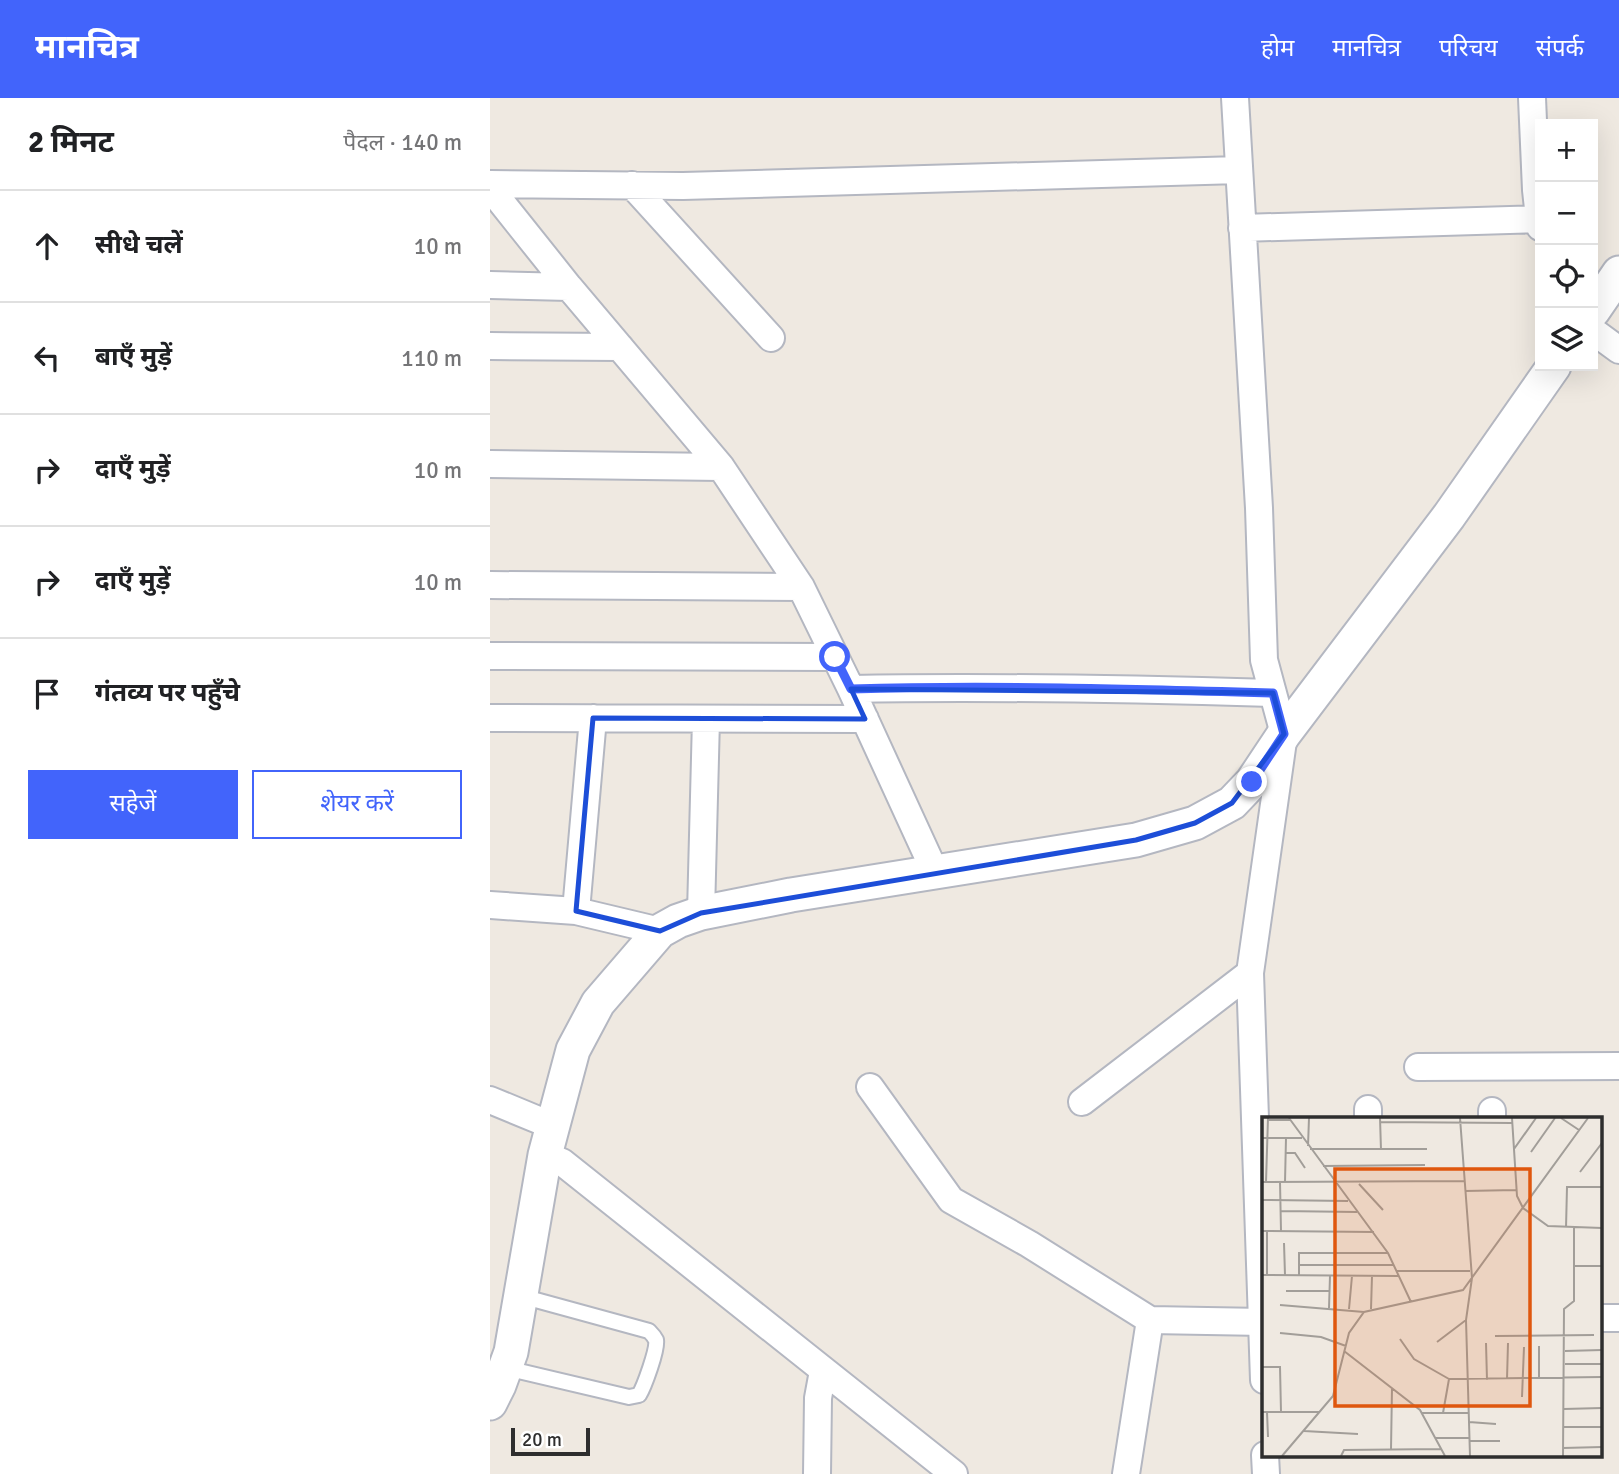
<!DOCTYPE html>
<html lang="hi">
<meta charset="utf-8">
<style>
:root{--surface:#fff;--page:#f2f2f2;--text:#202124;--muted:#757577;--line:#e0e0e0;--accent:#4264fb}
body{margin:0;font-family:Signika,"Noto Sans Devanagari",sans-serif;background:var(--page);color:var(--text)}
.controls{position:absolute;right:21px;top:21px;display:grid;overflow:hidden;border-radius:0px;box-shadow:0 7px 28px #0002}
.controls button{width:63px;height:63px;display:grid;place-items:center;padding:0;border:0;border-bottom:2px solid var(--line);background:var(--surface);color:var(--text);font:35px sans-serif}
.scale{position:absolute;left:21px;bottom:18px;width:79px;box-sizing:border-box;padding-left:7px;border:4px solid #2e2e2e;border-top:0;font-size:19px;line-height:24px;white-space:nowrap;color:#2e2e2e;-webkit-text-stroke:5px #fff;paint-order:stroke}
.stop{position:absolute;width:21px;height:21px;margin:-16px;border:5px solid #4264fb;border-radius:50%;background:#fff}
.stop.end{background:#4264fb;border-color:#fff;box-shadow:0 2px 7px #0008}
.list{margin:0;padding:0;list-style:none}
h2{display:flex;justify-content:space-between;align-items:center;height:91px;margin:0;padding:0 28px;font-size:30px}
h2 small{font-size:23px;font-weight:400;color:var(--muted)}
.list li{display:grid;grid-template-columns:46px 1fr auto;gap:21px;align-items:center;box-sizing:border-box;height:112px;padding:0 28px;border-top:2px solid var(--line)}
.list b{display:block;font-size:26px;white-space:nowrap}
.list em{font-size:23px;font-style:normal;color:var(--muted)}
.actions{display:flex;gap:14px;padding:21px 28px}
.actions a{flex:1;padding:16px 0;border:2px solid var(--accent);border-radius:0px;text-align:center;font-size:24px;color:var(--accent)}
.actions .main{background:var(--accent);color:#fff}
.icon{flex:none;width:38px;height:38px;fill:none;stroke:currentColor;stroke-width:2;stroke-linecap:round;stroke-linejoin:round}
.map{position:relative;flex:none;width:1129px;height:1376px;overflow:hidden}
header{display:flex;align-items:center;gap:42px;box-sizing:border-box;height:98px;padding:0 35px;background:var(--accent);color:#fff}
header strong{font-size:33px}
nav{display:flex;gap:38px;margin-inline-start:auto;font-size:24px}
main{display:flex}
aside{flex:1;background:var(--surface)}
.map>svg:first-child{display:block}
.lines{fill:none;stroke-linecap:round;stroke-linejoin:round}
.service-casing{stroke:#b4b7c1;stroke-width:18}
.minor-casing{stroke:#b4b7c1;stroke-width:30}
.tertiary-casing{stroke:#b4b7c1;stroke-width:37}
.service{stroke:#fff;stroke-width:14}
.minor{stroke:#fff;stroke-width:26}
.tertiary{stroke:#fff;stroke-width:33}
.route{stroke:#4264fb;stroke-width:9}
.marked{fill:none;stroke:#1d4ed8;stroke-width:5;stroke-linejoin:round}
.inset-road{fill:none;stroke:#a29e99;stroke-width:2}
.view{fill:#df570e;fill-opacity:0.15;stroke:#df570e;stroke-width:3.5}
.inset-edge{fill:none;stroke:#2e2e2e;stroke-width:3.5}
</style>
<header>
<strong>मानचित्र</strong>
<nav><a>होम</a><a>मानचित्र</a><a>परिचय</a><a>संपर्क</a></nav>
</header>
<main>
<aside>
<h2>2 मिनट<small>पैदल · 140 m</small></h2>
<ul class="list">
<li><svg class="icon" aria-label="ahead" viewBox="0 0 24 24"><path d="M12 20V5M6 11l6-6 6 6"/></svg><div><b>सीधे चलें</b></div><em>10 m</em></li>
<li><svg class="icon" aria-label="left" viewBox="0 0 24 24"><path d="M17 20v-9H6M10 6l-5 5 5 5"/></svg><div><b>बाएँ मुड़ें</b></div><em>110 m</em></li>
<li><svg class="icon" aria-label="right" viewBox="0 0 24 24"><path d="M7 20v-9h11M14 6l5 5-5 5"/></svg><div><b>दाएँ मुड़ें</b></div><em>10 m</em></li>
<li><svg class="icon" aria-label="right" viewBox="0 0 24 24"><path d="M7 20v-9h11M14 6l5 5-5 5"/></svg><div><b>दाएँ मुड़ें</b></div><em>10 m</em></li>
<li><svg class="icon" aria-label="arrive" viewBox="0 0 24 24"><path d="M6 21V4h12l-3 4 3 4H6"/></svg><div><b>गंतव्य पर पहुँचे</b></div></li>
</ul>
<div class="actions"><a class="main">सहेजें</a><a>शेयर करें</a></div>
</aside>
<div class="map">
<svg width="1129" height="1376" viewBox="0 0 1129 1376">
<rect width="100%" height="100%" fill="#efe9e1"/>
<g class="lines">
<defs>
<path id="service" d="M 16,1270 L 139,1299 L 149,1297 C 154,1289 168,1251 166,1242 C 164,1238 162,1236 159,1233 L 31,1198"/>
<path id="minor" d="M 745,0 L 769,410 L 774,562 L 794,636 L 760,875 L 774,1282
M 1042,0 L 1046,92 L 1050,129
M 0,86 L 193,88 L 749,72
M 142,87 L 281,240
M 0,90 L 79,189 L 231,369 L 311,489 L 361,591 L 445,774
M 752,130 L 1049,121
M 0,187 L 79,189
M 1103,233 L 1129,252
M 0,248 L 130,249
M 0,366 L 231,369
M 0,487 L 311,489
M 0,558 L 345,559
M 361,591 C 502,588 642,591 783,595
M 0,620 L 375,621
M 0,807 L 86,813 L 170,833
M 86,813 L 103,620
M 211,815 L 216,621
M 928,969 L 1129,968
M 380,989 L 461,1102 L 539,1146 L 660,1222
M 0,1002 L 63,1028
M 592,1004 L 760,875
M 878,1011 L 878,1021
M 1002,1021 L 1002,1013
M 55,1057 L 72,1064 L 464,1376
M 1110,1220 L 1129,1220
M 775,1357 L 776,1376
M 327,1376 L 328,1300 L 333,1273
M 636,1376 L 660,1222 L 774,1224"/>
<path id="tertiary" d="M 1103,213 L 1129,175
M 0,1305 L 9,1287 L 21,1254 L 55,1057 L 83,952 L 108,905 L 170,833 L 188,823 L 211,815 L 301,797 L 646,742 L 705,725 L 742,705 L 762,684 L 794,636 L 959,418 L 1064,268"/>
</defs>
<use href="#service" class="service-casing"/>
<use href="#minor" class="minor-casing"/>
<use href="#tertiary" class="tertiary-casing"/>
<use href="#service" class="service"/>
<use href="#minor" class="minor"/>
<use href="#tertiary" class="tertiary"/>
</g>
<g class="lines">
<path class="route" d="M 345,559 L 361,591 C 502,587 642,591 783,595 L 794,636 L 762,684"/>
</g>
<path class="marked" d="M 361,591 L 783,595 L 794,636 L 742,705 L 705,725 L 646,742 L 211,815 L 170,833 L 86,813 L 103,620 L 375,621 Z"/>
<g transform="translate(772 1019)">
<rect width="340" height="340" fill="#efe9e1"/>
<path class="inset-road" d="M 27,1 L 126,136 L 149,185M 118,1 L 119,33M 198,1 L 210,161 L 204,203 L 208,339M 250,1 L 255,79 L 261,91 L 286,109 L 340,111M 299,1 L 317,13M 6,3 L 28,3M 118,5 L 250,6M 0,21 L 40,21M 46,29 L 47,1M 48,32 L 165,32M 252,32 L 274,1M 269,35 L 293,1M 23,36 L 33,36 L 43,51M 61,49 L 163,48M 318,55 L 340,26M 0,65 L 202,64M 4,65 L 6,1M 18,65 L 19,114M 23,65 L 24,21M 97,67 L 121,93M 203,74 L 254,73M 0,83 L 86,84M 19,94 L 95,95M 304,111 L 305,70 L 340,70M 0,114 L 112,115M 22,126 L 23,158M 37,148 L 132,148M 312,149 L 340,149M 135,154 L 208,154M 0,158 L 137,159M 5,158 L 5,114M 37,158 L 37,136 L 126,136M 24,174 L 68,174M 18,188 L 102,195M 67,191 L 68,159M 87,192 L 90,159M 109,192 L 110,159M 18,216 L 59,220 L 84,229M 233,219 L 332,218M 138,222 L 152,242 L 187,262M 175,225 L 204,203M 224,226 L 225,263M 277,229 L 277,262M 82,234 L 158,293 L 183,339M 303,234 L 340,233M 303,247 L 340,247M 0,250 L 18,250 L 19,295M 245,262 L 246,226M 260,280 L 262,230M 302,292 L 340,291M 0,295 L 58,295M 5,295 L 6,320M 160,296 L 207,296M 181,296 L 187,262 L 340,260M 207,305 L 234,307M 301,310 L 340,310M 42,314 L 96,317M 173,321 L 207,321M 207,324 L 238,324M 301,331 L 340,330M 129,332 L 130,271M 20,339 L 71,279 L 87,216 L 102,195 L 201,173 L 326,1M 79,339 L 82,333 L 179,332M 301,339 L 302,192 L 312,184 L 312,111"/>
<path class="view" d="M 73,52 L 268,52 L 268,289 L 73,289 Z"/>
<rect width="340" height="340" class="inset-edge"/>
</g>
</svg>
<div class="controls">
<button>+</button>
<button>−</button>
<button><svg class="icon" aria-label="locate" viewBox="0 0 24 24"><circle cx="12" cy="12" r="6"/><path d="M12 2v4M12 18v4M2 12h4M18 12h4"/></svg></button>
<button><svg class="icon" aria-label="layers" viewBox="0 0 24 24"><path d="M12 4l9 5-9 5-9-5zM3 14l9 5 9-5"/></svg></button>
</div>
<div class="scale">20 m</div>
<div class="stop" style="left:345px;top:559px"></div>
<div class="stop end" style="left:762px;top:684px"></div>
</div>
</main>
